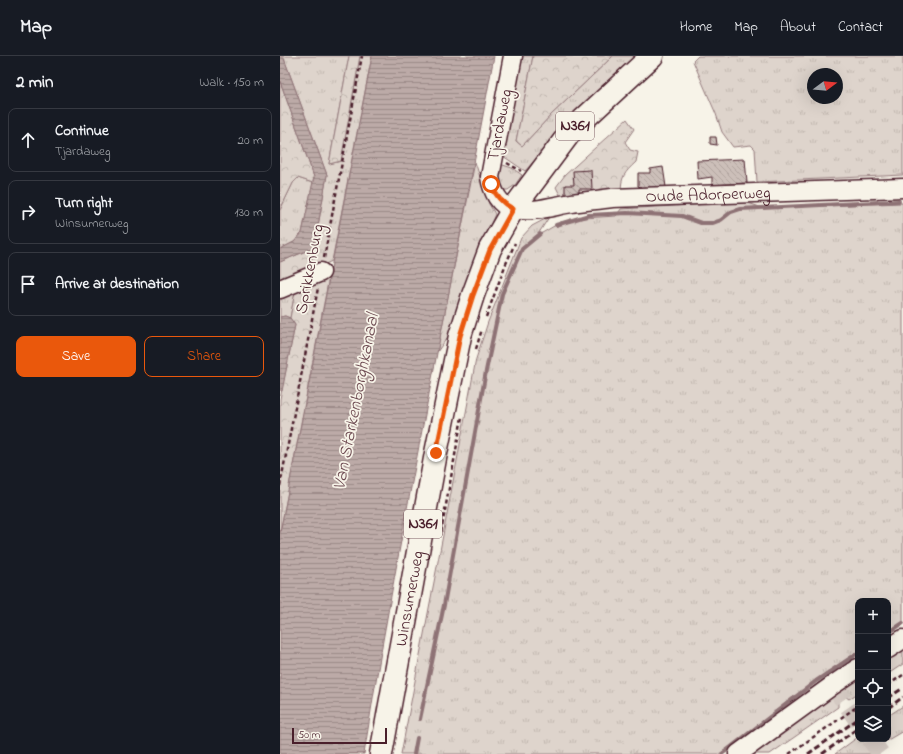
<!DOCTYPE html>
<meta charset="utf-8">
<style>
:root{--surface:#171b24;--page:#20242c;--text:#f1f3f6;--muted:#9ea1a6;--line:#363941;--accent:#ea580c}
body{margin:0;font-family:"Indie Flower",sans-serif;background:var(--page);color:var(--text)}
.controls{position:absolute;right:12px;bottom:12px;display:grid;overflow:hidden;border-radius:8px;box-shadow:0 4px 16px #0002}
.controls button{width:36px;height:36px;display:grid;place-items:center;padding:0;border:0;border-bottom:1px solid var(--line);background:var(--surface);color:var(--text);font:20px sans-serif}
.compass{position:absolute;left:527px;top:12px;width:36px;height:36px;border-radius:50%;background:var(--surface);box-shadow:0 4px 16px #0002;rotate:74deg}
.scale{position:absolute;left:12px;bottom:10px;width:95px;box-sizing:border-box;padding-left:4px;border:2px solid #4a1f2b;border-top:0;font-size:11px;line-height:14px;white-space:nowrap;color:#4a1f2b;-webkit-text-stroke:3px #f7f3e8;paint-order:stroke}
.stop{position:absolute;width:12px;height:12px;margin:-9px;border:3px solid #ea580c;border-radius:50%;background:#fff}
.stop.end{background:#ea580c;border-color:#fff;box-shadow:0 1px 4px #0008}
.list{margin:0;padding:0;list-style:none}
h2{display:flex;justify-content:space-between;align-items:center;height:52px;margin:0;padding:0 16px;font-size:17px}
h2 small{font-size:13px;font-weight:400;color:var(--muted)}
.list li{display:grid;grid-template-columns:26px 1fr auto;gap:12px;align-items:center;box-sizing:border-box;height:64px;margin:0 8px 8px;padding:0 8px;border:1px solid var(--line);border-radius:8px}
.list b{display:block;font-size:15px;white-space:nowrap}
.list p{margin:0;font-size:13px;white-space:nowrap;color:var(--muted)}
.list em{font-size:13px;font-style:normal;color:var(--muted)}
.actions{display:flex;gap:8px;padding:12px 16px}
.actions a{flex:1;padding:9px 0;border:1px solid var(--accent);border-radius:8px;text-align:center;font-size:14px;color:var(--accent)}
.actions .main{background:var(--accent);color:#fff}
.icon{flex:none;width:22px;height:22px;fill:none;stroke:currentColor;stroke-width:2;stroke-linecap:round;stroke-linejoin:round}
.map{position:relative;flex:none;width:623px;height:698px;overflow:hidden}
header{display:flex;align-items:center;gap:24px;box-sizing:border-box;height:56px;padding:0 20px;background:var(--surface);border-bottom:1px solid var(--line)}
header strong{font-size:19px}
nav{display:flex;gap:22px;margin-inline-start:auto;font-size:14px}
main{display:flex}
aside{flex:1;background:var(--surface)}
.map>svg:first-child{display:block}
.grass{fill:url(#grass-tufts);stroke:#947a7c;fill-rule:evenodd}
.forest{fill:url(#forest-crowns);stroke:#947a7c}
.water{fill:url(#water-rules);stroke:#8e7275}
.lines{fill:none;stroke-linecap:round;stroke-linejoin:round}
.stream{stroke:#8e7275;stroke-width:4}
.building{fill:url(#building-back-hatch);stroke:#4a1f2b}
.minor-tunnel{stroke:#d4c9c2;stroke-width:18;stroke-dasharray:18 9;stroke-linecap:butt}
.minor-casing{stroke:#4a1f2b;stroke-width:21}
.major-casing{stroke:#4a1f2b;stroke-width:25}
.path{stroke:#4a1f2b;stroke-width:2.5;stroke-dasharray:4 3;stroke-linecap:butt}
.minor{stroke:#f7f3e8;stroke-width:18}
.major{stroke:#f7f3e8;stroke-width:22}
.rail{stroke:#4a1f2b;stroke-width:3;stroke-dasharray:6 3;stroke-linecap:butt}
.route{stroke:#ea580c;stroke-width:5}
.labels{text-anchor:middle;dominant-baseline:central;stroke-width:3.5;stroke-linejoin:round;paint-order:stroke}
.shield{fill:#f7f3e8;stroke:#7e5f64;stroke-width:1}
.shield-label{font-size:16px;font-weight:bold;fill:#4a1f2b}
.street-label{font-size:17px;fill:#4a1f2b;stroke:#f7f3e8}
.water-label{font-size:18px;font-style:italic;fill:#6c4950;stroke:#f7f3e8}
</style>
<header>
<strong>Map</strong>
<nav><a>Home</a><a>Map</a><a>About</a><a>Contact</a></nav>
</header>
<main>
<aside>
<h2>2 min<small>Walk · 150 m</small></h2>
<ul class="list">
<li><svg class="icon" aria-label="ahead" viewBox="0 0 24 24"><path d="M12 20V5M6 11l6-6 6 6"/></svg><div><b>Continue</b><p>Tjardaweg</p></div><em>20 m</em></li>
<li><svg class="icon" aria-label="right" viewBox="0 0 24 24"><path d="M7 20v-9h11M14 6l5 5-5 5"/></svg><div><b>Turn right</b><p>Winsumerweg</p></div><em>130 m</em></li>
<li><svg class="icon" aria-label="arrive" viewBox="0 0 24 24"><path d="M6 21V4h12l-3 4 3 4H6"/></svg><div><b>Arrive at destination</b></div></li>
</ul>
<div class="actions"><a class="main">Save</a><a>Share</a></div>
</aside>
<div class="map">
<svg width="623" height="698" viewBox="0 0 623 698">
<defs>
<pattern id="grass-tufts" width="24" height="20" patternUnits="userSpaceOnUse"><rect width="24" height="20" fill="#ded4cc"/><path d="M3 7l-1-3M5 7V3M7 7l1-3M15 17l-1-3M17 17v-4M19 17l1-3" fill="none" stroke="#c0b6af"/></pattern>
<pattern id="forest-crowns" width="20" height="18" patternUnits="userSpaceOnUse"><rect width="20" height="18" fill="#ded4cc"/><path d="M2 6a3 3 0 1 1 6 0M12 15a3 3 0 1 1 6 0" fill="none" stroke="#c0b6af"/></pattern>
<pattern id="water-rules" width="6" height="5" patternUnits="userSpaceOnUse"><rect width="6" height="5" fill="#bcaaa7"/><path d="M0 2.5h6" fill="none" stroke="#9b8a88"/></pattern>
<pattern id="building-back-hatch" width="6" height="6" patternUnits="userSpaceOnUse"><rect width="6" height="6" fill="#ccbfb9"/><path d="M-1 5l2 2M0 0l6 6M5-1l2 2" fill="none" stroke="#b1a49f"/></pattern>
</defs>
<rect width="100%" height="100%" fill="#f7f3e8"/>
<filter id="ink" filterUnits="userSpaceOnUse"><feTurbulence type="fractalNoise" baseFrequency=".025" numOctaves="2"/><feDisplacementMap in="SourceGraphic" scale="8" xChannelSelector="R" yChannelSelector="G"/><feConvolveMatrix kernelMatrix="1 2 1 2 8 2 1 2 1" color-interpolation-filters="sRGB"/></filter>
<g filter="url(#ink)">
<path class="grass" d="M 3,0 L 69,0 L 49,108 L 61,105 L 80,0 L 92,0 L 52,205 L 30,215 L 33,192 L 36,181 L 47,119 Z
M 241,0 L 253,0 L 236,85 L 242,90 L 271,59 L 333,0 L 360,0 L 286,70 L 245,115 L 220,98 Z
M 418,0 L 623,0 L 623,119 L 477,126 L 475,93 L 471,89 L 453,91 L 442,76 L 436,58 L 413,5 ZM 533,18 L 557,18 L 557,42 L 533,42 Z
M 195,106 L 209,148 L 215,158 L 191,214 L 177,268 L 157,296 Z
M 217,107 L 232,112 L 242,119 L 235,129 L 228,134 L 219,134 Z
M 18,122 L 33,127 L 22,177 L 14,186 L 0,193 L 0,154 L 13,127 Z
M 465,146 L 483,152 L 623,147 L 623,566 L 608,577 L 608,545 L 578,545 L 578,597 L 473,676 L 439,698 L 121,698 L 164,474 L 196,303 L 208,266 L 241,182 L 252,170 L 269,161 L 257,180 L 281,166 L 304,162 L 336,160 L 341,153 Z
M 15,236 L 10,262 L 5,260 L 0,261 L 0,244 Z
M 623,593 L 623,608 L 608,618 L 608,603 Z
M 578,622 L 578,637 L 569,643 L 566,641 L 560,634 Z
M 552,640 L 558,647 L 558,651 L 490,698 L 474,698 Z
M 623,650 L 623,675 L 601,688 L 597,683 L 608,683 L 608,660 Z
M 578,681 L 578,683 L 595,683 L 589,688 L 595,696 L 592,698 L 555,698 Z"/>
<path class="forest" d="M 69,0 L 80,0 L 61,105 L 49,108 Z
M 253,0 L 333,0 L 271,59 L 242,90 L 236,85 Z
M 0,25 L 34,121 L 33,127 L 18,122 L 13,127 L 0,154 Z
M 347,63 L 354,73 L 345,86 L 350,94 L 358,96 L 356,106 C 344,117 341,121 341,137 L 281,141 L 276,131 L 285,119 Z
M 33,192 L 30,215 L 0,228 L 0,206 Z
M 49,221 L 0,477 L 0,343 L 15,269 L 10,262 L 15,236 Z"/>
<path class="water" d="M 0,0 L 3,0 L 47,119 L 36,181 L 33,192 L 0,206 L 0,193 L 14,186 L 22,177 L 34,121 L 0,25 Z
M 92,0 L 214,0 C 186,155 154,308 125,463 C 111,541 96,619 84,698 L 0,698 L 0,477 Z
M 5,260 L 10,262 L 15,269 L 2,335 L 0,334 L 0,261 Z"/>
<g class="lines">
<path class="stream" d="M 276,169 L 309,159 L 347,157 L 402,160 L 421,167 L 433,167 L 441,164 L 451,156 L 460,153 L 619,145
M 608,577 L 623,567
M 140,663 L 164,549 L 206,315 L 222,238 L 242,193 L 260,178
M 134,698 L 137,682
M 442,698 L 536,625 L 578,597"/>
</g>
<path class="building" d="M 430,81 L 436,81 L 437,89 L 430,88 Z
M 465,103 L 467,127 L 432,129 L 432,121 L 418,123 L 417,105 Z
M 383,111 L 386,131 L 373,133 L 373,131 L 370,132 L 370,134 L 362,134 L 361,131 L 358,130 L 358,117 L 370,117 L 370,113 Z
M 311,114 L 312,133 L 299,133 L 299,138 L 285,139 L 285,129 L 294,129 L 293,115 Z"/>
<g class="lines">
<path class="minor-tunnel" d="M 553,629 L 578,665
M 590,683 L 601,698"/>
<defs>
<g id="minor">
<path id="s1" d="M 233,0 L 210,121 C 212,134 219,151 234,153 C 253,157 273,150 292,147 C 305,145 318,144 332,142 L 623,132"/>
<path d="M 0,233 L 41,216"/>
<path d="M 608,593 L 623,583"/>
<path d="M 458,698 L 553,629 L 578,612"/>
</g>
<g id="major">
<path id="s2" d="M 101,698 L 156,397 L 180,280 L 193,239 L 210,193 L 233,153 L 292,74 L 372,0"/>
</g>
</defs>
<use href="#minor" class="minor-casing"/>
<use href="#major" class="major-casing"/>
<path class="path" d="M 227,107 L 241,115
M 44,202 L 82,0
M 206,261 L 225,210 L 235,187
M 196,293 L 202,273
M 0,430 L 38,232
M 161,476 L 182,361
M 608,629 L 623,619
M 509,698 L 578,650"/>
<use href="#minor" class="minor"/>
<use href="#major" class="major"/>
<path class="rail" d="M 608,642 L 623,632
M 608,652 L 623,641
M 528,698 L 578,663
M 542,698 L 578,672"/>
</g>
</g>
<g class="lines" filter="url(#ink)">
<path class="route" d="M 156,397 L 180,280 L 193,239 L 210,194 L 233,153 C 222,147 215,140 211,128"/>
</g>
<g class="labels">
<g class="shield">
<rect x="276" y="56" width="38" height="28" rx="3"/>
<rect x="124" y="454" width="38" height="28" rx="3"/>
</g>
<g class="shield-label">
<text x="295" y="70">N361</text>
<text x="143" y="468">N361</text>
</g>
<g class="street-label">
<text transform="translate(220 69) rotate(-79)">Tjardaweg</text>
<text stroke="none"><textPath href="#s1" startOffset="361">Oude Adorperweg</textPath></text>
<text transform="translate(30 213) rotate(-79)">Sprikkenburg</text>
<text stroke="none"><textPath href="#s2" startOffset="158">Winsumerweg</textPath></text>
</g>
<g class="water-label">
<text transform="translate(77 346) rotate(-79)">Van Starkenborghkanaal</text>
</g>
</g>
</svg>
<div class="controls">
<button>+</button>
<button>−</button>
<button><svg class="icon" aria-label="locate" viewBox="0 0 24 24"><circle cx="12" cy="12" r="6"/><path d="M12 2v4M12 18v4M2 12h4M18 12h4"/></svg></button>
<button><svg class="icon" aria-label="layers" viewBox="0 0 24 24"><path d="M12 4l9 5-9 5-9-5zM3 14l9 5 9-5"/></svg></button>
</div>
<svg class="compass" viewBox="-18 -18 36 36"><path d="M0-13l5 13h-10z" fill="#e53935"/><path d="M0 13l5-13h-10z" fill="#9ea1a6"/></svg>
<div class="scale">50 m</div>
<div class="stop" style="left:211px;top:128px"></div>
<div class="stop end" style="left:156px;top:397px"></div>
</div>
</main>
